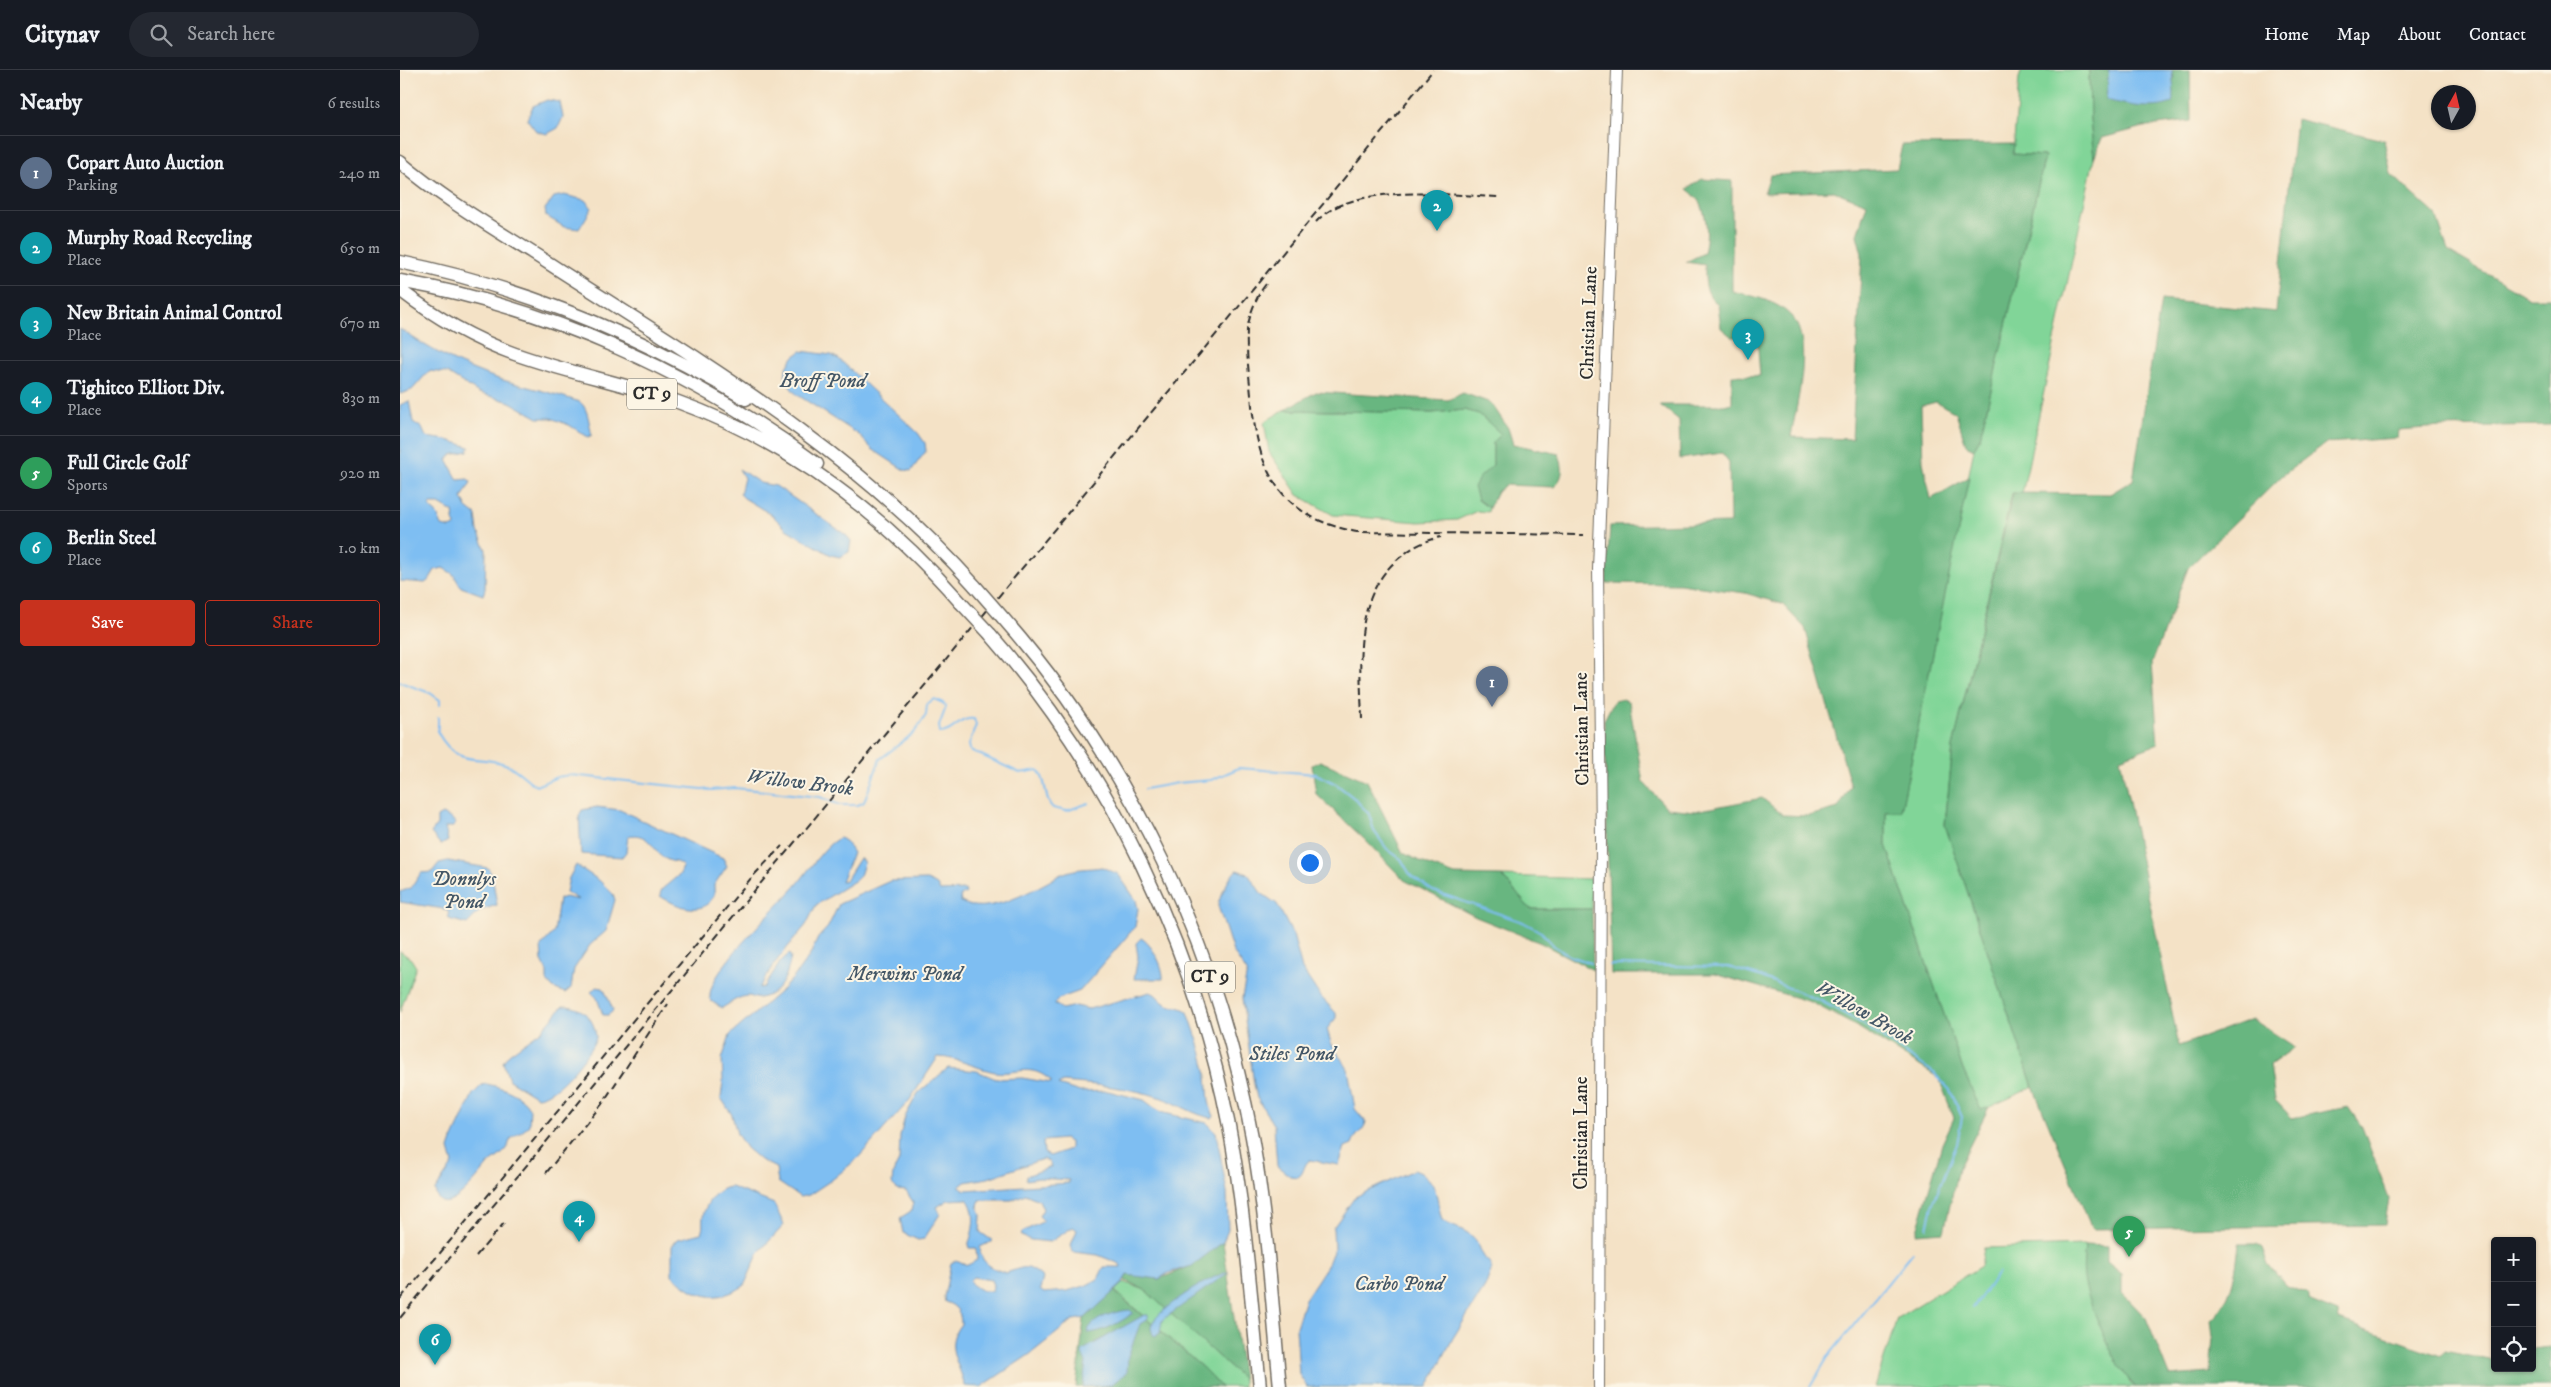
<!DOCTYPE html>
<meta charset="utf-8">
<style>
:root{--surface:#171b24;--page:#242831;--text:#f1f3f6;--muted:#9ea1a6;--line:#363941;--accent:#c8321e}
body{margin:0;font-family:"IM FELL DW Pica",serif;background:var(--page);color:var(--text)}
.controls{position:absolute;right:15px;bottom:15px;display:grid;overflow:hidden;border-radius:5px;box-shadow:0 1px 4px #0004}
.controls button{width:45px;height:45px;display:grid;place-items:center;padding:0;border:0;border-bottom:1px solid var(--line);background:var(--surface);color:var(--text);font:25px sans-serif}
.compass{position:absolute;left:2031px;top:15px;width:45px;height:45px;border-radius:50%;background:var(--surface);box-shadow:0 1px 4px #0004;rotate:8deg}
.you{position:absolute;left:909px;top:792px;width:18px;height:18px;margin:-12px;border:4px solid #fff;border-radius:50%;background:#1a73e8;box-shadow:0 0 0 8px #1a73e833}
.badge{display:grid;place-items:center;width:32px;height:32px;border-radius:50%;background:var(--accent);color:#fff;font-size:16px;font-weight:700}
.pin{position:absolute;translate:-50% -41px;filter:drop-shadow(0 1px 2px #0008)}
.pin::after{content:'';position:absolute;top:26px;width:18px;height:15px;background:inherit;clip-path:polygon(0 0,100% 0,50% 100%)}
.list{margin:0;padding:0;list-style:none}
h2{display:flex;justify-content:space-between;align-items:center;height:65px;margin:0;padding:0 20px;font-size:21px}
h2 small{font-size:16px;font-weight:400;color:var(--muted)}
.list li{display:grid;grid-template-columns:32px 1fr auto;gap:15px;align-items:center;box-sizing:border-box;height:75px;padding:0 20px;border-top:1px solid var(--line)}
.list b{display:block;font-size:19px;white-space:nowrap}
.list p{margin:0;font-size:16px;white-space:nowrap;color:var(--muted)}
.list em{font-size:16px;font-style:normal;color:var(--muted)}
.actions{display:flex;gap:10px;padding:15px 20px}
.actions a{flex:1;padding:11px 0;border:1px solid var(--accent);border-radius:5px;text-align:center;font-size:18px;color:var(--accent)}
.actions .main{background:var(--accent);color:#fff}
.icon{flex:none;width:28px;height:28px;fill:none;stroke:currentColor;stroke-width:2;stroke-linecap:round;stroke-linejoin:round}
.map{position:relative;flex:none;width:2151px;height:1317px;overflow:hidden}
header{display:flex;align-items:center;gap:30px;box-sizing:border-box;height:70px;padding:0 25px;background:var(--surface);border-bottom:1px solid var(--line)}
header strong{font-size:24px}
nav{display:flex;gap:28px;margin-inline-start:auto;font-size:18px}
.search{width:350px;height:45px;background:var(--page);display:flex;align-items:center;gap:12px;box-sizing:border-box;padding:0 18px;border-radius:28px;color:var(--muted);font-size:19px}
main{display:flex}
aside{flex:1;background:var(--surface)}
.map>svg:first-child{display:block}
.green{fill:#81d598;stroke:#568062}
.forest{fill:#68b680;stroke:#4a7056}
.water{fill:#7ebef2;stroke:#54748e;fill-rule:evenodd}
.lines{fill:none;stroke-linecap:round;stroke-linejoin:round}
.stream{stroke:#7ebef2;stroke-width:2}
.secondary-casing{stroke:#716b61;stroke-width:12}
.highway-casing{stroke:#716b61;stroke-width:15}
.secondary{stroke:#fff;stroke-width:10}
.highway{stroke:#fff;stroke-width:12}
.rail{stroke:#2b2b2b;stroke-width:2;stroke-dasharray:8 4;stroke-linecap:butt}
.highway-bridge-casing{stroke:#716b61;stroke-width:15;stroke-linecap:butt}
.highway-bridge{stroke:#fff;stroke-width:12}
.labels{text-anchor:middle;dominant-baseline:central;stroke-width:4;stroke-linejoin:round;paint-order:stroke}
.shield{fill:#fcf5e5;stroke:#6a6863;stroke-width:1}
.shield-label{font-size:18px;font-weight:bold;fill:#2b2b2b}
.street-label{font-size:19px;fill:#2b2b2b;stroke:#fcf5e5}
.water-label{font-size:20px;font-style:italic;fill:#445767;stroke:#fcf5e5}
</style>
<header>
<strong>Citynav</strong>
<div class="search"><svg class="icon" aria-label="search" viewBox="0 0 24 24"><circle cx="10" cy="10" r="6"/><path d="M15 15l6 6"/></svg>Search here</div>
<nav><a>Home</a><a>Map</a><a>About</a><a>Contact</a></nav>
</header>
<main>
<aside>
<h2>Nearby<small>6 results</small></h2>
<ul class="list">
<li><span class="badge" style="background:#5c6f8a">1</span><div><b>Copart Auto Auction</b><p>Parking</p></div><em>240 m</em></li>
<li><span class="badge" style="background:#0f9aa8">2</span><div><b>Murphy Road Recycling</b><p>Place</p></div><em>650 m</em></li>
<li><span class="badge" style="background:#0f9aa8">3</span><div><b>New Britain Animal Control</b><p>Place</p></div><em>670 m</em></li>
<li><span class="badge" style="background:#0f9aa8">4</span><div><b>Tighitco Elliott Div.</b><p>Place</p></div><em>830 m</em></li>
<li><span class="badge" style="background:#2e9e5b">5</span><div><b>Full Circle Golf</b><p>Sports</p></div><em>920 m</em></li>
<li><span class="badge" style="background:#0f9aa8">6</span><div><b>Berlin Steel</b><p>Place</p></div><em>1.0 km</em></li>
</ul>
<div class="actions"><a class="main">Save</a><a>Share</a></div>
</aside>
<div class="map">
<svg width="2151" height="1317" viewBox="0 0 2151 1317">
<rect width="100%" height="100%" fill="#fcf5e5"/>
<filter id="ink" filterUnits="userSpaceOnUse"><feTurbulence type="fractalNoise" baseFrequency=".02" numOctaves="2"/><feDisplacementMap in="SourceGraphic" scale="10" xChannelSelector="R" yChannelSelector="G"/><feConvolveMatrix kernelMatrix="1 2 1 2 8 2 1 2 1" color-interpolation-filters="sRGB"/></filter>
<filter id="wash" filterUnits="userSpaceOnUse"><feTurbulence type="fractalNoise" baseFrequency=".0096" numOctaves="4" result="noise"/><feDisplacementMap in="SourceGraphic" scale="20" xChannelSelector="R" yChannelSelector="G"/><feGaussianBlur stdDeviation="1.12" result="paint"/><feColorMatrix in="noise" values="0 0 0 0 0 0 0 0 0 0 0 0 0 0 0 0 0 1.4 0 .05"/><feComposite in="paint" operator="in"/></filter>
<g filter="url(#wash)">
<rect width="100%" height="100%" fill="#f4e2c6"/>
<path class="green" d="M 1622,0 L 1689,0 L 1690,50 L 1694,88 L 1622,424 L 1612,423 L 1553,677 L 1545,754 L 1633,1017 L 1581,1041 L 1563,1000 L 1486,775 L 1486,740 L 1501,741 L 1574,379 L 1580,368 L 1645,86 L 1613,84 L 1619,8 Z
M 884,340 L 1032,343 L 1065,340 L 1079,344 L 1102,364 L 1093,373 L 1093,395 L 1087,402 L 1078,430 L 1089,438 L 1088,442 L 1077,441 L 1057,450 L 1019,452 L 933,445 L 898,425 L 869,382 L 864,352 Z
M 1102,806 L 1192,809 L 1192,839 L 1130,839 Z
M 0,881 L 11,889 L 16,897 L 0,942 Z
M 1685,1175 L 1684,1198 L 1730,1313 L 1736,1317 L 1475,1317 L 1497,1248 L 1581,1196 L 1584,1178 Z
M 723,1212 L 745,1220 L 843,1309 L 843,1317 L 821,1317 L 804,1299 L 715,1221 Z"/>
<path class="forest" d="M 1689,0 L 1709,0 L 1707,30 L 1774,9 L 1772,0 L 1790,0 L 1791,51 L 1748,56 L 1702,68 L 1694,88 L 1690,50 Z
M 1896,49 L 1984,70 L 1991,104 L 2036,145 L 2048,181 L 2129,228 L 2151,228 L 2151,355 L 2040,357 L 1999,360 L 1998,368 L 1926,373 L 1883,405 L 1788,498 L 1752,593 L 1758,674 L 1720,688 L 1779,976 L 1852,949 L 1895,977 L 1870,995 L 1875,1030 L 1892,1048 L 1948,1037 L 1962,1057 L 1989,1128 L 1985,1155 L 1692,1159 L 1633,1017 L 1545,755 L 1553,677 L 1613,423 L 1710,424 L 1733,410 L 1761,230 L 1876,242 Z
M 1614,74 L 1613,84 L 1645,86 L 1580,368 L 1574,379 L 1566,375 L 1556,343 L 1536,332 L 1521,336 L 1523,392 L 1531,429 L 1569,407 L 1501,741 L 1486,741 L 1486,775 L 1563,1000 L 1581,1040 L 1589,1037 L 1558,1099 L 1544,1162 L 1516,1164 L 1542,1074 L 1554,1048 L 1539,1008 L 1461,959 L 1411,932 L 1315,904 L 1211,904 L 1204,650 L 1214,631 L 1223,629 L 1229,632 L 1243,712 L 1267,738 L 1295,741 L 1362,728 L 1383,745 L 1409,746 L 1438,738 L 1451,716 L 1405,558 L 1382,534 L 1345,523 L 1280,514 L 1206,513 L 1210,456 L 1330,453 L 1329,392 L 1322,383 L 1280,389 L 1279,350 L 1260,335 L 1324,335 L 1332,333 L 1332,305 L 1360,306 L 1357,266 L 1332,267 L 1321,258 L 1318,234 C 1304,224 1305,211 1305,195 L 1286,192 L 1304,183 C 1309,160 1308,134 1287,119 L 1302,109 L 1332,111 L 1332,221 C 1352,226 1377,230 1392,247 C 1414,272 1396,336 1391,367 L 1452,369 L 1462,184 L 1457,165 L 1467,134 L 1434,121 L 1364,123 L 1370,105 L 1497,99 L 1502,75 Z
M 916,322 L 1048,330 L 1063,323 L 1091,333 L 1108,358 L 1113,374 L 1159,384 C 1163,397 1165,406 1154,417 L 1105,415 L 1097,422 L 1089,438 L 1078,430 L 1074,417 L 1079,408 L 1093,395 L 1093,373 L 1101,364 L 1079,344 L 1065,340 L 1032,343 L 884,340 Z
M 920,691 L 967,711 L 1003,783 L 1028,795 L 1055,805 L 1102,806 L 1130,839 L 1192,839 L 1193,900 L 1141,873 L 1076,847 L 1004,810 L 964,769 L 916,724 L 912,695 Z
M 823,1172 L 843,1309 L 745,1220 L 724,1210 L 728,1204 L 759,1209 L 791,1196 Z
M 1839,1174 L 1856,1174 L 1862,1178 L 1868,1194 L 1885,1215 L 1908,1224 L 1908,1230 L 1938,1242 L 1939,1250 L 2041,1286 L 2044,1281 L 2095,1291 L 2095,1298 L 2132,1298 L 2132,1279 L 2151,1277 L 2151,1317 L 1736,1317 C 1719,1305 1689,1235 1685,1214 C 1682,1201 1684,1187 1685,1175 L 1707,1176 L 1707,1192 L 1722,1204 L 1722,1223 L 1746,1248 L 1769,1306 L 1810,1303 L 1813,1267 L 1811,1250 C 1832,1232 1836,1200 1839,1174 Z
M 714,1221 L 804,1299 L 821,1317 L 676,1317 L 684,1249 Z"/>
<path class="water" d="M 1709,0 L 1772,0 L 1774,24 L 1772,33 C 1753,41 1725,35 1706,30 Z
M 147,30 L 160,32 L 163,47 L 158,58 L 147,64 L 136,61 L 127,49 L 133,36 Z
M 164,125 L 185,130 L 192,138 L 179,159 L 164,157 L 146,146 L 145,139 L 154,127 Z
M 0,259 C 30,280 64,298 99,309 C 126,317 154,323 180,332 C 189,339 189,356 192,365 L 188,367 L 169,355 L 151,348 L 138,348 L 110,332 L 79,323 L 47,303 L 29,301 L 12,320 L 0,324 Z
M 401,281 L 431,285 L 439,289 L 518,363 L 525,373 L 526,381 L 511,401 L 504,400 L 472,379 L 458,364 L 396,324 L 387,313 L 385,306 L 386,299 L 393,287 Z
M 9,331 L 13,352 L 22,358 L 26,367 L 47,370 L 70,377 L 68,381 L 51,385 L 47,390 L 58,410 L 68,409 L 71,412 L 62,428 L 67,438 L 76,445 L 78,461 L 86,480 L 85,519 L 83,525 L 61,517 L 53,504 L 43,498 L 35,500 L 29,510 L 25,513 L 0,511 L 0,335 ZM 30,434 L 39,434 L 53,442 L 55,456 L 50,458 L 42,456 L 37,444 L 30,438 Z
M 339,399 L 360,413 L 376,416 L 446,465 L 451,471 L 449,482 L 440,487 L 431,485 L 386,459 L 372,445 L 344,428 L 340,424 L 344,408 Z
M 197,737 L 220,740 L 323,788 L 327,796 L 314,815 C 314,819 315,823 313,827 C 302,848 274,835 260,826 L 261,820 L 280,804 L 283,797 C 278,790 273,793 266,789 C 253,782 250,761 228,766 L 226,782 L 222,787 L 181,784 L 179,746 L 182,740 Z
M 42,744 L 52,749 L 56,754 L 53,757 L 45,757 L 48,771 L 41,775 L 31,763 L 37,755 L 37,747 Z
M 440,768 L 446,772 L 453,783 L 441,811 L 446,810 L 460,788 L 464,793 L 460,806 L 456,810 L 416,835 L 406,855 L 378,889 L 359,918 L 364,917 L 381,891 L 389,884 L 391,887 C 387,906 381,925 359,928 C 355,929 352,926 348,926 C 339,926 329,934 322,938 L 311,931 C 300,908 379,836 394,818 C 406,805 425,773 440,768 Z
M 48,791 L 88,798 L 92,805 L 97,835 L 81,840 L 67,854 L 49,849 L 48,841 L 44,839 L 0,832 L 0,822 L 11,818 L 21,803 L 32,802 L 39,793 Z
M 176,795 L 200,811 L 213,824 L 215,830 L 206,861 L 190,875 L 174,899 L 171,918 L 165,923 L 153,918 L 147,911 L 147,902 L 142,891 L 141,876 L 154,862 L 159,829 L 165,827 L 179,830 L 166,822 L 169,808 Z
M 702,797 L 718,804 L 736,830 L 738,839 L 735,857 L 680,921 L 658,929 L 655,934 L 662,939 L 675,936 L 689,939 L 750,922 C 758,924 760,932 768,935 C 776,938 781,936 788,942 C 795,963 804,985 807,1007 C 809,1022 807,1033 814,1046 L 812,1048 C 794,1045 779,1034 762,1028 C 729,1017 697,1015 663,1012 L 658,1015 L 680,1022 L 708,1021 L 744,1030 L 760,1042 L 807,1053 L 816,1062 L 827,1122 L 828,1160 L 823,1172 L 792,1196 L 768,1203 L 759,1209 L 727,1205 L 721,1215 L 685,1248 L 673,1250 L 629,1285 L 581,1317 L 565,1316 C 559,1292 543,1276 561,1254 C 561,1242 556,1235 545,1232 L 544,1227 L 551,1193 L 555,1191 L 568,1195 L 577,1190 L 576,1178 L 569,1178 L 568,1175 C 574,1161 577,1141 567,1129 L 548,1130 L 537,1137 L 540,1144 L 524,1169 L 518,1170 L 503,1163 L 500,1148 L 511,1141 L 513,1132 L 506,1121 L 498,1120 L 492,1114 L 493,1103 L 499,1091 L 500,1066 L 505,1047 L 518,1023 L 548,998 L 577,1001 L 596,1009 L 622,1008 L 651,1013 L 651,1011 C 631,992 615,1005 595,1002 C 578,999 556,987 538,987 L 509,1031 L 458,1088 L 433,1109 L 409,1125 L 400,1127 L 378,1112 L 376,1098 L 360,1090 L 346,1078 L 337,1064 L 332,1045 L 321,1028 L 323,1011 L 322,989 L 330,965 L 383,919 L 394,907 L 410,885 L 418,868 L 428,857 L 439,834 L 490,811 L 527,810 L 537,815 L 540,821 L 565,820 L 566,823 L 560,826 L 561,832 C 584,845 622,826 644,814 C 651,811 657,805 664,803 C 677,798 689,799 702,797 ZM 664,1069 L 670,1072 L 670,1079 L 650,1086 L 644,1083 L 643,1071 ZM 643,1089 L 649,1091 L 651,1097 L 626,1106 L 626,1110 L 638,1108 L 669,1110 L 669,1113 L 565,1120 L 559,1117 L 565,1112 L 588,1108 ZM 625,1124 L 639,1130 L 643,1139 L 639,1146 L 644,1151 L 622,1162 L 621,1166 L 631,1170 L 650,1172 L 673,1157 L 677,1160 L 671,1175 L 673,1182 L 698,1185 L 720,1194 L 721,1197 L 704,1197 L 698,1209 L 685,1216 L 667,1221 L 644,1223 L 640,1220 L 643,1208 C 626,1193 625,1197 606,1203 C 591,1198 580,1193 580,1177 L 593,1171 L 580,1162 L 581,1145 L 578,1135 L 580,1130 L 612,1130 ZM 573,1207 L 591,1210 L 593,1215 L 592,1220 C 584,1224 574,1217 569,1211 Z
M 837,800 L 848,804 L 861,823 L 877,834 L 893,865 L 902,899 L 920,926 L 936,943 L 936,948 L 927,959 L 931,973 L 948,999 L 955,1039 L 966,1052 C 964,1061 955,1064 952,1074 L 945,1077 L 939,1095 L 910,1090 C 903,1094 905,1103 898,1107 L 890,1106 L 877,1096 L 874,1056 L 857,1028 L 854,1014 L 842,928 L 847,902 L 833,882 L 818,836 C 818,829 832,802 837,800 Z
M 741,868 C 752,874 764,897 763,909 L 734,909 L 738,887 L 736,873 Z
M 196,917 L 203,918 C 205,921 213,939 213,941 L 208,945 L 203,945 L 197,928 L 191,922 Z
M 163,936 C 183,936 195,949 196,968 C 189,985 157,1026 137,1027 L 109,1010 L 103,992 L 109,984 L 141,961 Z
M 87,1014 C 104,1018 121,1024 130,1039 L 129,1055 C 124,1062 116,1064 111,1069 C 108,1073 109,1077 106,1080 C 101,1086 93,1090 88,1095 C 80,1104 42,1156 35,1120 L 53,1094 L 49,1079 L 52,1070 L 73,1024 L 82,1015 Z
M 1014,1100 C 1039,1108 1036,1130 1042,1150 C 1051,1157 1065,1159 1073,1167 C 1081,1175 1080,1186 1090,1193 L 1091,1201 L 1085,1217 L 1053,1268 L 1028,1317 L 907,1317 L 899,1304 L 896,1257 L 905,1229 L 927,1196 L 934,1179 L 933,1158 L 955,1127 Z
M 331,1117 L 374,1134 L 384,1155 L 359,1182 L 344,1216 C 314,1234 296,1227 272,1205 L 272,1176 L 278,1169 L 301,1163 C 304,1157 302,1153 303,1147 C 305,1134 317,1117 331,1117 Z
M 829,1202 L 762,1250 L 760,1263 L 756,1266 L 753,1265 C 752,1262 751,1259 751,1257 C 753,1241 815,1203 829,1202 Z
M 730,1240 L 733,1243 C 721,1252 702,1263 687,1263 C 691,1248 716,1241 730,1240 Z
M 744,1245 L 748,1245 L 748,1249 L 740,1254 L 728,1286 L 727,1302 L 711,1315 L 683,1317 L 686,1292 L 682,1284 L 683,1280 Z"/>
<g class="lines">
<path class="stream" d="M 0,612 L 30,623 L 40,630 L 40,635
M 38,647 L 38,663 C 59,699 75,684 105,694 C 116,698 126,709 136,716 L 157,707 L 170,705 L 311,720 L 335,718 L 420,727 L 440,735 L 458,735 L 464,732 L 480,689 L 514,663 L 526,645 L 527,634 L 534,629 L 543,633 L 546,637 L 539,656 L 540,663 C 554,663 560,646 574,649 L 576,655 L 569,674 L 570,680 L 620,703 L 638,700 C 648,711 643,729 653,738 L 666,741 L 689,733
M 745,719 L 778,713 L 811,710 L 839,698 L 916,704 L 936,714 L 954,728 L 969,744 L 974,761 L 987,779 L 1001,789 L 1011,806 L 1033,821 L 1123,852 L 1141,862 L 1154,876 L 1170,886 L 1191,893
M 1210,895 L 1328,897 L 1359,906 L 1421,931 L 1460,952 L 1534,1003 L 1550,1020 L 1562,1047 L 1557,1074 L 1532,1136 L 1527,1158
M 1573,1238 L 1598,1203
M 1410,1317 L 1428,1287 L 1513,1182"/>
</g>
</g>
<g filter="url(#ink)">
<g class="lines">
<defs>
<path id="secondary" d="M 1199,1317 L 1201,766 L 1198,499 L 1217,0"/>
<path id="highway" d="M 0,92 C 48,133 104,164 156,198 C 304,293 457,383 575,516
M 0,192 C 122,217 239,265 346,329
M 0,211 C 150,238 295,303 417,394
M 0,220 C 35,247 73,269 115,284 C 168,303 224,313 278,332 C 389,372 484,445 561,533
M 603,548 C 731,694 817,876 852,1067 C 867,1149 872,1234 880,1317
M 590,564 C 711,702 794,877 829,1056 C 845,1142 851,1230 860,1317"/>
</defs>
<use href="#secondary" class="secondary-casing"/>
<use href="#highway" class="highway-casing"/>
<use href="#secondary" class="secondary"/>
<use href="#highway" class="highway"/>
<path class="rail" d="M 916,152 C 952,111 1050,126 1101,127
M 866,214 C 855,228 850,244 847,260 C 846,282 849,304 851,325 C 857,399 877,446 957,462 L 1184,465
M 962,649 C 960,592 952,523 1003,485 C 1014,476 1027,470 1041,467
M 146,1103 L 202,1034 L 268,934
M 76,1186 L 104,1153
M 0,1229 L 40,1183 L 352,807 L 382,776
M 0,1248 L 818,262 L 1033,0"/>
<defs>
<path id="highway-bridge" d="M 575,516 L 603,548
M 561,533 L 590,564"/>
</defs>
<use href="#highway-bridge" class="highway-bridge-casing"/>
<use href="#highway-bridge" class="highway-bridge"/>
</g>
</g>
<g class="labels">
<g class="shield">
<rect x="227" y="308.5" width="50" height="31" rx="4"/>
<rect x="785" y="891.5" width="50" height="31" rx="4"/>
</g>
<g class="shield-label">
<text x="252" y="324">CT 9</text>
<text x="810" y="907">CT 9</text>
</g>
<g class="street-label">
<text transform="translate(1189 253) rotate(-88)">Christian Lane</text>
<text transform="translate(1182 659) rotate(-91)">Christian Lane</text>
<text transform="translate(1181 1063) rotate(-90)">Christian Lane</text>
</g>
<g class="water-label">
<text x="423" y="311">Broff Pond</text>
<text transform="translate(400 713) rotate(7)">Willow Brook</text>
<text x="64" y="809">Donnlys<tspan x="64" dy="23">Pond</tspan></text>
<text x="505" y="904">Merwins Pond</text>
<text transform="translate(1464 943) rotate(30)">Willow Brook</text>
<text x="892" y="984">Stiles Pond</text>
<text x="999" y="1214">Carbo Pond</text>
</g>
</g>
</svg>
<div class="controls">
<button>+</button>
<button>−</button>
<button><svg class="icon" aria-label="locate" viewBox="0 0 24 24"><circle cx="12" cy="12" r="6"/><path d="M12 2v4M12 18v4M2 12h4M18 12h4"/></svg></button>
</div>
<svg class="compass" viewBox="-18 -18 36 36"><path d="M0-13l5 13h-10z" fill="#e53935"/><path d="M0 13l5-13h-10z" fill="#9ea1a6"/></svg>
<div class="you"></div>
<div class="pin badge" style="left:1092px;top:637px;background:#5c6f8a">1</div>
<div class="pin badge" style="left:1037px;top:161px;background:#0f9aa8">2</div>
<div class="pin badge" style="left:1348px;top:290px;background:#0f9aa8">3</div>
<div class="pin badge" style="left:179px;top:1172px;background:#0f9aa8">4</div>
<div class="pin badge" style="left:1729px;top:1187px;background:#2e9e5b">5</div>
<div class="pin badge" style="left:35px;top:1295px;background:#0f9aa8">6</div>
</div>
</main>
